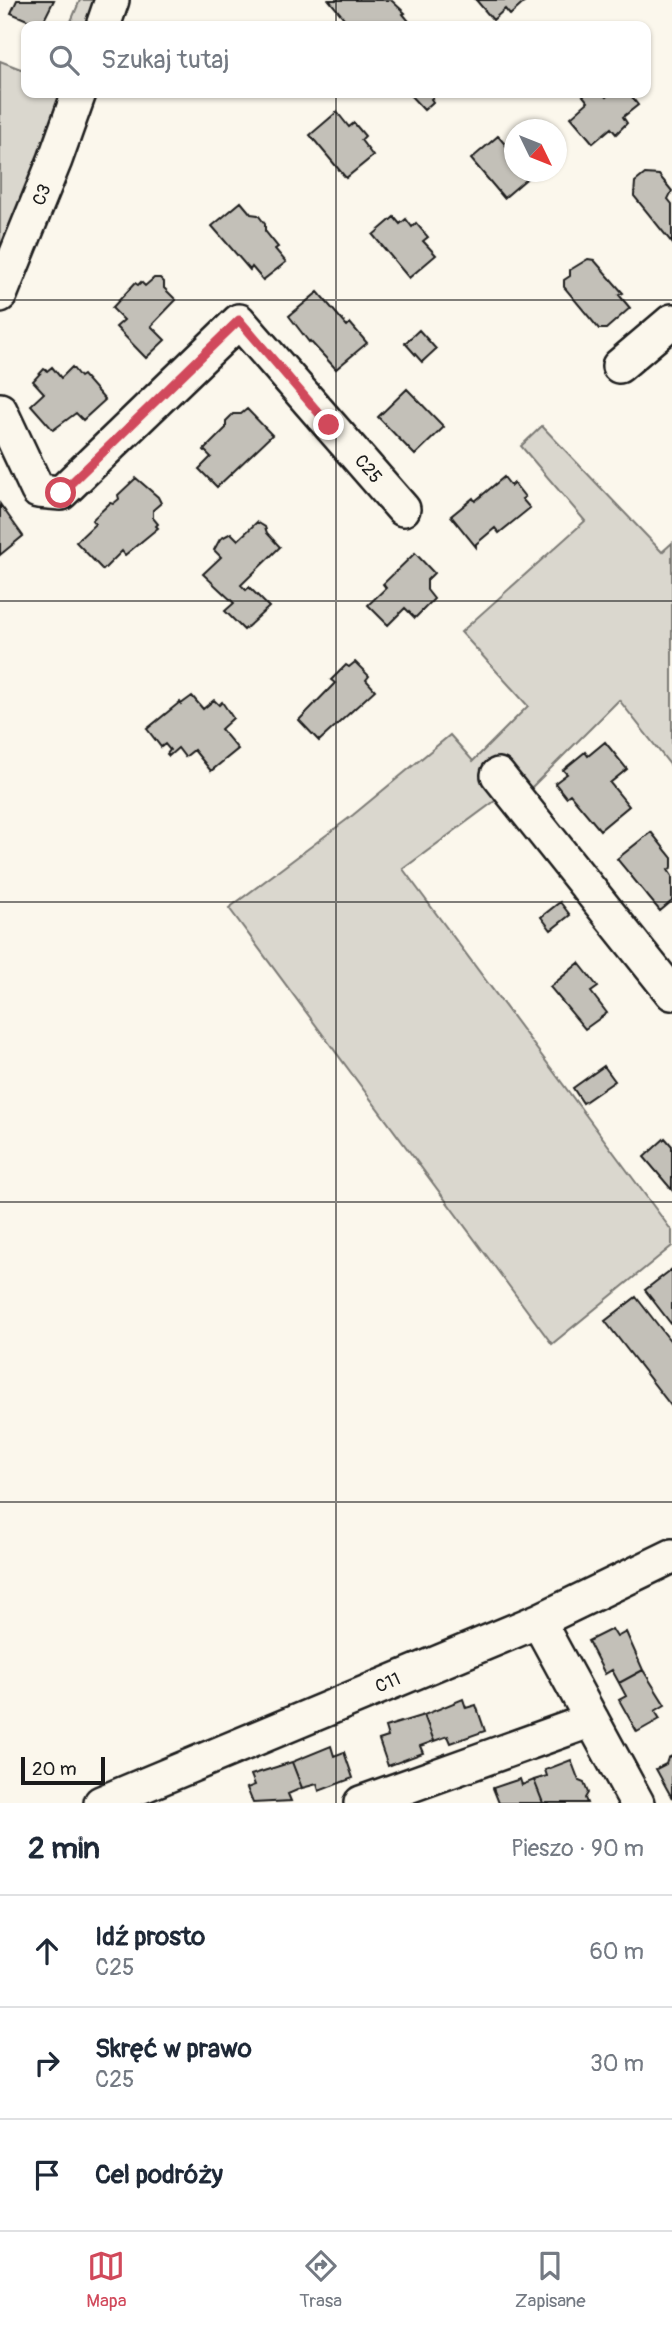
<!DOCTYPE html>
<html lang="pl">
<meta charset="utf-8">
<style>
:root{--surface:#fff;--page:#f2f2f3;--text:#1f2937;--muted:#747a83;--line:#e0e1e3;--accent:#d1495b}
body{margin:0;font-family:Pangolin,sans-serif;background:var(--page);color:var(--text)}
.compass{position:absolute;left:504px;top:119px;width:63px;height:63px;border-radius:50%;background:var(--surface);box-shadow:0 2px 5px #0004;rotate:133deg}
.scale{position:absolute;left:21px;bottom:18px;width:84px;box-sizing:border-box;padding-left:7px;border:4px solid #1c1c1c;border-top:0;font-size:19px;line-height:24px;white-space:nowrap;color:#1c1c1c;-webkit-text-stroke:5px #fbf7ec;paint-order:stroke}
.stop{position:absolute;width:21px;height:21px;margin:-16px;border:5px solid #d1495b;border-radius:50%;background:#fff}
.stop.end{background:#d1495b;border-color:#fff;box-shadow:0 2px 7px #0008}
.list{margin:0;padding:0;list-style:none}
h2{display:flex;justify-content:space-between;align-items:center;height:91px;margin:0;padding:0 28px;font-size:30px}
h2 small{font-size:23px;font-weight:400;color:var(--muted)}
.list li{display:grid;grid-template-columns:46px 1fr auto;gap:21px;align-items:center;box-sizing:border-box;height:112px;padding:0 28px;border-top:2px solid var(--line)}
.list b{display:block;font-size:26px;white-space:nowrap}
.list p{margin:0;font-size:23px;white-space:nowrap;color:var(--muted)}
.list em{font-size:23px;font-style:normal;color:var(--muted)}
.icon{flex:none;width:38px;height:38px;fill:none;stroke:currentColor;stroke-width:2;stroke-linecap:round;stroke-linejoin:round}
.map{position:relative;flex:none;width:672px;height:1803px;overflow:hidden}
.search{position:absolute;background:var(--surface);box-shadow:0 2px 5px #0004;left:21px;right:21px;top:21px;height:77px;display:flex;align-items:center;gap:18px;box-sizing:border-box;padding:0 24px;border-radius:14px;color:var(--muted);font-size:26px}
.sheet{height:427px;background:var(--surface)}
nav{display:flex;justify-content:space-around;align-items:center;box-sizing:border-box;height:98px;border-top:2px solid var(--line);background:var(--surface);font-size:19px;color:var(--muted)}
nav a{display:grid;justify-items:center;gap:4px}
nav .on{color:var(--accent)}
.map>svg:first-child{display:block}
.green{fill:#dad7ce;stroke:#7b7a75;stroke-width:2}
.building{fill:#c3c0b8;stroke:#1c1c1c;stroke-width:2}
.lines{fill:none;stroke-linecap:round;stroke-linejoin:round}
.minor-casing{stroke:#1c1c1c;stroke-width:38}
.minor{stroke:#fbf7ec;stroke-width:33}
.route{stroke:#d1495b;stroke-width:9}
.grid{fill:none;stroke:#1c1c1c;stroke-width:2;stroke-opacity:0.55}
.labels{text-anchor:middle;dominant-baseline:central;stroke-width:6;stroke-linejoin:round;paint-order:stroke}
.street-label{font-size:18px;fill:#1c1c1c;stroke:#fbf7ec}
</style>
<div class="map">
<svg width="672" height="1803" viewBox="0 0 672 1803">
<rect width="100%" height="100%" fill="#fbf7ec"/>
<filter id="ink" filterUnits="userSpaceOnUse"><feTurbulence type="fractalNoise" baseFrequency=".0143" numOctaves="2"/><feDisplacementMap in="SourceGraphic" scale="14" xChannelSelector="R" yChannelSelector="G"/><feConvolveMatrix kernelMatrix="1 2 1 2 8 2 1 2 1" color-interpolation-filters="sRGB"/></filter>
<g filter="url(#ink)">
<path class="green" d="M 80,0 L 95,0 L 87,26 L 69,26 Z
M 0,61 L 26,71 L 26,93 L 67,93 L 0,267 Z
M 542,426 L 662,552 L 672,543 L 672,767 L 619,700 L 529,790 L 503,795 L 403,869 L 672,1231 L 672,1246 L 552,1344 L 229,908 L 353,815 L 450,735 L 473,761 L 528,706 L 461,632 L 585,521 L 521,446 Z"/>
<path class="building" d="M 17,0 L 54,0 L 41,26 L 11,13 Z
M 329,0 L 391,0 L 405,13 L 403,14 L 413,26 L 346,26 L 348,23 Z
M 476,0 L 527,0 L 510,15 L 505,9 L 493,20 Z
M 408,93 L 438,93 L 431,99 L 433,102 L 424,110 Z
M 587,93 L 602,93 L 606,97 L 610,93 L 631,93 L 631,96 L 638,105 L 623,117 L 627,123 L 616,134 L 611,128 L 593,143 L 571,117 L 588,102 L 583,96 Z
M 337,112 L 349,127 L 354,123 L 365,136 L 361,140 L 373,156 L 346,178 L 310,135 Z
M 498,136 L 514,155 L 514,172 L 528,172 L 531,175 L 504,198 L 471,159 Z
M 645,174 L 659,175 L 672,191 L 668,199 L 672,204 L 672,243 L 634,196 L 635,182 Z
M 241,202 L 251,214 L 258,215 L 265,224 L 265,231 L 278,247 L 275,249 L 286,262 L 263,280 L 252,267 L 250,270 L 212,226 Z
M 394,217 L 400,224 L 406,219 L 412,227 L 416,223 L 428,237 L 423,241 L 436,255 L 409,278 L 373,235 Z
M 588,259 L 594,260 L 623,293 L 619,295 L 630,308 L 606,329 L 599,329 L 564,287 L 564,280 L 570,276 L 570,270 Z
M 154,278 L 160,278 L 164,282 L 164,288 L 176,300 L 151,326 L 165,340 L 146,358 L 116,327 L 124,320 L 112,308 L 135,283 L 138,285 L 141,282 L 145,286 Z
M 318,292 L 347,326 L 350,323 L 367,343 L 336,369 L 310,341 L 309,342 L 289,316 Z
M 419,330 L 436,349 L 422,362 L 405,343 Z
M 52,367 L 61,378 L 72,367 L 80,377 L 83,375 L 105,400 L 83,420 L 76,413 L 53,430 L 31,405 L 44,393 L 33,381 L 44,369 L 47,371 Z
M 407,389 L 444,427 L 415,455 L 378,417 Z
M 247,409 L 272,435 L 217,487 L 199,469 L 211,457 L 204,450 L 226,428 L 226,421 L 233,414 L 241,414 Z
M 504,477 L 511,486 L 514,483 L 525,497 L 522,499 L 530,508 L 499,533 L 495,528 L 476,544 L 476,547 L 451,516 L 473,498 L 475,501 Z
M 136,478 L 158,497 L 161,503 L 153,510 L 153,518 L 158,524 L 156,526 L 158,528 L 125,555 L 122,551 L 103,570 L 76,542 L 95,524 L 92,520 L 110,503 L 113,504 L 119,499 L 118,495 Z
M 0,504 L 23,536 L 0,555 Z
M 257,522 L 265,527 L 267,533 L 280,547 L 241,585 L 246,590 L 249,587 L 269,607 L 244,630 L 225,611 L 234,603 L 203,574 L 221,557 L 214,550 L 220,539 L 231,533 L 238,540 Z
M 415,553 L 434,573 L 427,580 L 427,590 L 434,599 L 415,618 L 405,608 L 388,625 L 368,605 L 386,588 L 383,584 Z
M 355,662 L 369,676 L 366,680 L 375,690 L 319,741 L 299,720 L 335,683 L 331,680 L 346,665 L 349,667 Z
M 192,696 L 203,709 L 214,700 L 219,705 L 222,702 L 233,718 L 221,729 L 238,749 L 211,771 L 194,750 L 185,757 L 178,748 L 169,756 L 167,754 L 170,750 L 165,744 L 161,747 L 147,729 L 180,702 L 181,704 Z
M 605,742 L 627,769 L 610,783 L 629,806 L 600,830 L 570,794 L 566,797 L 555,783 L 567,774 L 563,770 L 585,752 L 588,756 Z
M 651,832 L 672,858 L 672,867 L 668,870 L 672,876 L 672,901 L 660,911 L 617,859 Z
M 560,902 L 570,915 L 551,930 L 541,917 Z
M 579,963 L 598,987 L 591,992 L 607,1013 L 585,1029 L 550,987 Z
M 604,1066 L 615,1081 L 583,1103 L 573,1088 Z
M 665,1138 L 672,1146 L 672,1190 L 644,1157 Z
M 672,1269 L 672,1325 L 645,1290 Z
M 636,1297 L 672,1343 L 672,1407 L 605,1321 Z
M 612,1629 L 617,1637 L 626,1632 L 643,1670 L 619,1683 L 612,1670 L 605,1674 L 588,1641 Z
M 643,1670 L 665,1705 L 655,1711 L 660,1719 L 637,1732 L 619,1700 L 626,1696 L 619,1683 Z
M 463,1699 L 466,1708 L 476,1705 L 485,1731 L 451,1743 L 448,1736 L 434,1741 L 424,1715 Z
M 424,1715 L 434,1741 L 420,1746 L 423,1753 L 388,1766 L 379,1740 L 388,1737 L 385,1727 Z
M 331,1746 L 334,1756 L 344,1752 L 353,1778 L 319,1791 L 317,1784 L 302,1788 L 292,1762 Z
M 672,1756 L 672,1798 L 656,1769 L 666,1764 L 668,1758 Z
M 571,1760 L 579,1781 L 584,1783 L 588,1793 L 585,1798 L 587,1803 L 543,1803 L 534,1780 L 547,1776 L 545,1770 Z
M 292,1762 L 302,1788 L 288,1794 L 291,1801 L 253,1803 L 247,1788 L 255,1785 L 251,1775 Z
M 520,1779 L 522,1785 L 534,1780 L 543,1803 L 499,1803 L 493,1788 Z"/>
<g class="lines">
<defs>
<path id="minor" d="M 103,26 L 112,0
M 0,295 L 55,160 L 79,93
M 619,366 L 672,321
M 0,410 L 38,491 L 61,493 L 239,321 L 403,509
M 498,775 L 672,993
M 538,1621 L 637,1803
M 101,1803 L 538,1621 L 672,1556
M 361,1803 L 592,1720"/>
</defs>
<use href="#minor" class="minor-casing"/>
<use href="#minor" class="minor"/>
</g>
</g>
<g class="lines" filter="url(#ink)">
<path class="route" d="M 61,493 L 239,320 L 329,425"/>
</g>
<path class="grid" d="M 336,0 L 336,26M 336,93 L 336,1803M 0,300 L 672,300M 0,601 L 672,601M 0,902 L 672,902M 0,1202 L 672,1202M 0,1502 L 672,1502"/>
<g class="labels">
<g class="street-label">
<text transform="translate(42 195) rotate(-68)">C3</text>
<text transform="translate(368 469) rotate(49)">C25</text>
<text transform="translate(388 1683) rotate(-23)">C11</text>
</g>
</g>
</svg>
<svg class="compass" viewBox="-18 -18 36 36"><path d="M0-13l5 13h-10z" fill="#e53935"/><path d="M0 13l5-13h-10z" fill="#747a83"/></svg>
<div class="scale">20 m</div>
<div class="stop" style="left:61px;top:493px"></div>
<div class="stop end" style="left:329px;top:425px"></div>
<div class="search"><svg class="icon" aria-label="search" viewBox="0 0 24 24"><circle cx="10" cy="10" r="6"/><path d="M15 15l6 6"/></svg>Szukaj tutaj</div>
</div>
<section class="sheet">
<h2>2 min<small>Pieszo · 90 m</small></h2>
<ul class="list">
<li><svg class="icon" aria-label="ahead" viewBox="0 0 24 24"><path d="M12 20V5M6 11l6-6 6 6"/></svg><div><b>Idź prosto</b><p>C25</p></div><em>60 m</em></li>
<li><svg class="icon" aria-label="right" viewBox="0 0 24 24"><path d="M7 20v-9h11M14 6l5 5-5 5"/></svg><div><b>Skręć w prawo</b><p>C25</p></div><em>30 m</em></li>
<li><svg class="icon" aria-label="arrive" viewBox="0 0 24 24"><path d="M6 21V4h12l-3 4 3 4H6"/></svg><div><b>Cel podróży</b></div></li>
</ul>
</section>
<nav>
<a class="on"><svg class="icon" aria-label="map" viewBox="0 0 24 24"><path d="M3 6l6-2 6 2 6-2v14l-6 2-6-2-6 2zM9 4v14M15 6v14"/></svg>Mapa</a>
<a><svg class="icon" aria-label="directions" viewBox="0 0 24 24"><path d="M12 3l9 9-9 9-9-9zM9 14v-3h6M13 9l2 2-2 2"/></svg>Trasa</a>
<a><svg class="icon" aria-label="saved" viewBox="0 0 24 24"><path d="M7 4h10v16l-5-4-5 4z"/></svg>Zapisane</a>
</nav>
